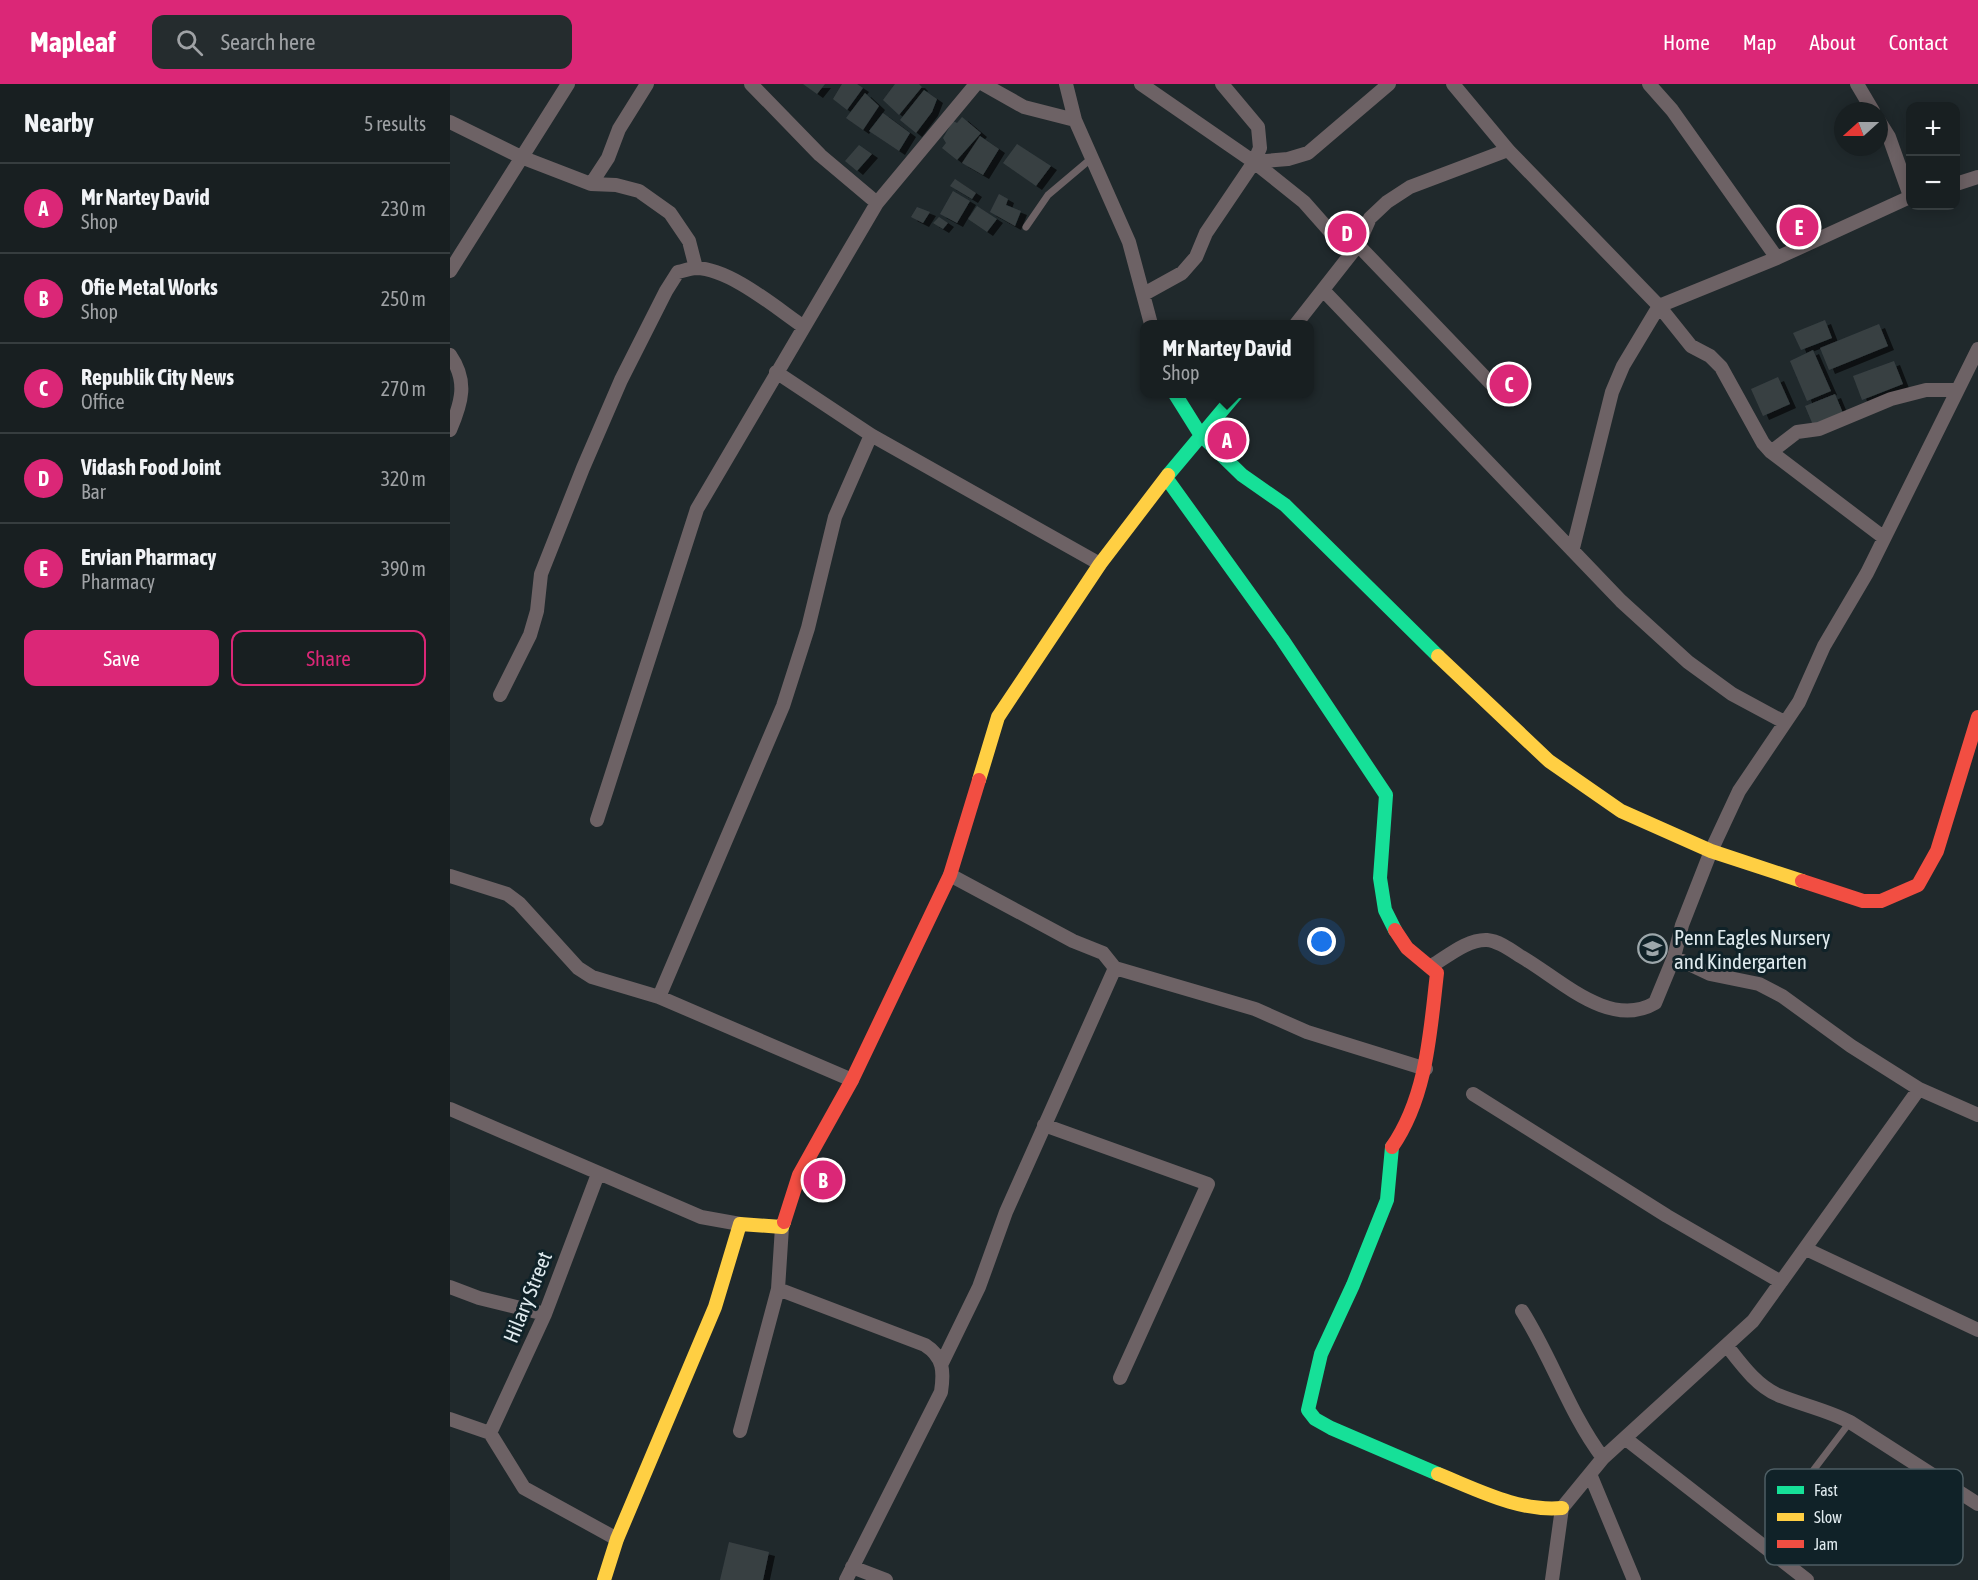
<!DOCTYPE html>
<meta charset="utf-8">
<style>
:root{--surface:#181f21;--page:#252c2e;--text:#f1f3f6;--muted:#9fa2a5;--line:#363d3f;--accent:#db2777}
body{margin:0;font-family:"Asap Condensed",sans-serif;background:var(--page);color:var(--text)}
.controls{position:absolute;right:18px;top:18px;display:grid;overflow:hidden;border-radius:12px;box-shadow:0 3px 15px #0003}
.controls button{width:54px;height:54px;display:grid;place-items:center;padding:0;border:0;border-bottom:2px solid var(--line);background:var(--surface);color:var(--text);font:30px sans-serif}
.compass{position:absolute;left:1384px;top:18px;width:54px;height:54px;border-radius:50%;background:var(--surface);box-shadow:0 3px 15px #0003;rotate:249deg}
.you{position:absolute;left:872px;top:858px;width:21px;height:21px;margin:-15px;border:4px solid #fff;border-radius:50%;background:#1a73e8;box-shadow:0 0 0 9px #1a73e833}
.badge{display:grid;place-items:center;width:39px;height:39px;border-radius:50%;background:var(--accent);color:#fff;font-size:20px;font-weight:700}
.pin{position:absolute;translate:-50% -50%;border:3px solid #fff;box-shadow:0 2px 6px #0006}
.popup{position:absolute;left:690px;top:236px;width:174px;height:78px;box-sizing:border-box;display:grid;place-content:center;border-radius:12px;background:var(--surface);filter:drop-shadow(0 2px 4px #0005);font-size:20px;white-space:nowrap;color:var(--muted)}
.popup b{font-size:22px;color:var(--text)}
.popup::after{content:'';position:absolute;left:50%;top:100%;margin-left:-12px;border:12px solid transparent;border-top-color:var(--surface)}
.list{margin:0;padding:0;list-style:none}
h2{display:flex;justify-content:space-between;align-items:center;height:78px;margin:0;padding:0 24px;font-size:26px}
h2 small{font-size:20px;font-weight:400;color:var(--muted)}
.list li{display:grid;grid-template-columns:39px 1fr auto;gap:18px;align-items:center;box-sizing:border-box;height:90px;padding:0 24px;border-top:2px solid var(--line)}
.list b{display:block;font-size:22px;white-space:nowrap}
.list p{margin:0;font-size:20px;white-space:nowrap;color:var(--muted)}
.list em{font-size:20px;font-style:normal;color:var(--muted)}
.actions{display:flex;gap:12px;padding:18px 24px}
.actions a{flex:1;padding:14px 0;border:2px solid var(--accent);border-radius:12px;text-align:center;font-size:21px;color:var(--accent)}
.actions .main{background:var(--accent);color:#fff}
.icon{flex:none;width:33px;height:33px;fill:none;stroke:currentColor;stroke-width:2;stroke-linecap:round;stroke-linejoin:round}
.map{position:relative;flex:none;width:1528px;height:1496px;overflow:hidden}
header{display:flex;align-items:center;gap:36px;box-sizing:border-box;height:84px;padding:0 30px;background:var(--accent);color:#fff}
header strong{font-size:28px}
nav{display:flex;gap:33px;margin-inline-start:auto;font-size:21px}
.search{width:420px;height:54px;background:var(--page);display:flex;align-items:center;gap:15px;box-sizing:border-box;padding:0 21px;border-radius:12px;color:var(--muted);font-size:22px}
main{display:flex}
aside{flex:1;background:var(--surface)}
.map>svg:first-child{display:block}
.building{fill:#384043;filter:url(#shadow)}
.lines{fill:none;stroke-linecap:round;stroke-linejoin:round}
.lane{stroke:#6d6265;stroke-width:7}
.street{stroke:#6d6265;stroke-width:14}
.fast{stroke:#16e098;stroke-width:14}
.slow{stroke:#ffcf43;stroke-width:14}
.jam{stroke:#f24e42;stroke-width:14}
.labels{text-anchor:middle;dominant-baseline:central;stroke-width:6;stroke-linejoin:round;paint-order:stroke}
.poi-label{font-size:21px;fill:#e0ebef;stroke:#102228;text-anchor:start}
.street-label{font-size:21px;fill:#e0ebef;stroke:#102228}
.key{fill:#102228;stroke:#4e5e64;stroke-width:1.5}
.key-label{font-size:16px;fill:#e0ebef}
</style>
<header>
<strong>Mapleaf</strong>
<div class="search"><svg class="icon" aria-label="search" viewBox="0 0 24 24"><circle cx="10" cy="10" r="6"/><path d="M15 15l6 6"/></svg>Search here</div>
<nav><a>Home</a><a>Map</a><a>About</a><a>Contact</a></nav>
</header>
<main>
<aside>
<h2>Nearby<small>5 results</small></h2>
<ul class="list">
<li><span class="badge">A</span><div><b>Mr Nartey David</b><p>Shop</p></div><em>230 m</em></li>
<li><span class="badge">B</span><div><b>Ofie Metal Works</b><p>Shop</p></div><em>250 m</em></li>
<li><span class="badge">C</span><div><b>Republik City News</b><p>Office</p></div><em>270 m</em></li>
<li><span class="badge">D</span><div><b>Vidash Food Joint</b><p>Bar</p></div><em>320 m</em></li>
<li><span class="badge">E</span><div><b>Ervian Pharmacy</b><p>Pharmacy</p></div><em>390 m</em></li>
</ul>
<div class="actions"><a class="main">Save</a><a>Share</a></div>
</aside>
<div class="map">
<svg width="1528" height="1496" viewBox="0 0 1528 1496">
<defs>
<filter id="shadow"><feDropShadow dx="6" dy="4" stdDeviation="0" flood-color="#0009"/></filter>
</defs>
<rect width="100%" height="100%" fill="#20292c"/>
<path class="building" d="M 353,0 L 375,0 L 367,10 Z
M 392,0 L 407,0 L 413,4 L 397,26 L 383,15 Z
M 445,0 L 469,0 L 472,3 L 449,31 L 433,16 Z
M 474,6 L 487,15 L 482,28 L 466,49 L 450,36 Z
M 415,9 L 429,22 L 413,46 L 396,34 Z
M 433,29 L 460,49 L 449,67 L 419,47 Z
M 512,33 L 531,49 L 507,76 L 492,64 L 496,59 L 493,54 L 503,37 L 507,39 Z
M 530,52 L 549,65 L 533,91 L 512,79 Z
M 567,60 L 601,82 L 586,102 L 553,79 Z
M 409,61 L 422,70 L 407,87 L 395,77 Z
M 505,95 L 526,109 L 522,115 L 500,102 Z
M 503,107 L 520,117 L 507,139 L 490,130 Z
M 549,110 L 558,115 L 556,121 L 571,127 L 565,142 L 540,128 Z
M 527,122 L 547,135 L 537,148 L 518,135 Z
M 467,123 L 480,128 L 473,139 L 461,133 Z
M 489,133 L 498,139 L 493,145 L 483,139 Z
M 1375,236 L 1382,254 L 1351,266 L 1343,249 Z
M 1429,240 L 1438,262 L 1379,286 L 1370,264 Z
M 1363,266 L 1381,307 L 1357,317 L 1340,277 Z
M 1444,277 L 1453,300 L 1412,316 L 1403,292 Z
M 1328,293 L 1340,320 L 1313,332 L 1301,305 Z
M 1385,310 L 1393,329 L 1363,341 L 1355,322 Z
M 279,1458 L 319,1468 L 313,1496 L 270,1496 Z"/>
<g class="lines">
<path class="lane" d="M 576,143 L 598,111 L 643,73
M 1381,1446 C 1367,1437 1344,1428 1346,1409 L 1400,1338"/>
<path class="street" d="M 301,0 L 370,71 L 427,119
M 533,0 L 574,23 L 625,36
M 616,0 L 625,36 L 679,158 L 701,240
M 691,0 L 804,78 L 854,118 L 900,170
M 1003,0 L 1058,66 L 1209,222 L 1241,262 L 1260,272 L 1271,283 L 1313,359 L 1321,368 L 1433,453
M 1199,0 L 1222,26 L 1327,174
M 1407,0 L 1423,27
M 1429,37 L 1439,53 L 1460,112
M 0,38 L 71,73 L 141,100 L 166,101 L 189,107 L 220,129 L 239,157 L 246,184
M 804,78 L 838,75 L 858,69 L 939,0
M 141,100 L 158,74 L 169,45 L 197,0
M 1506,100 L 1528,93
M 908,161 L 1051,310
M 0,187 L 118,0
M 873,206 L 1171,517 L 1238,578 L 1282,610 L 1334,638
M 694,210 L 732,189 L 746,173 L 756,149 L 804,78 L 810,64 L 808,43 L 772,0
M 846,240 L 908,161 L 920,134 L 937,118 L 960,103 L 1058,66
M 0,271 C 18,297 12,318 0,346
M 326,288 L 421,351 L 650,480
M 1321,368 L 1347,348 L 1369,345 L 1441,315 L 1476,306 L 1506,306
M 1123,464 L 1162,308 L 1173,282 L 1209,222 L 1327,174 L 1460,113
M 50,611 L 80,551 L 87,527 L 91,490 L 133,384 L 171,296 L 216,207 L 228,188 C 234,187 241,184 246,184 C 281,185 326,224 354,243
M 147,736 L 247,425 L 427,119 L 526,0
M 500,791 L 623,857 L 653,869 L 665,884 L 805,925 L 857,948 L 976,985
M 0,792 L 57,810 L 69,819 L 128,884 L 142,893 L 209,913 L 402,996
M 1224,873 L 1260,890 L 1309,900 L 1332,912 L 1401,962 L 1469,1005
M 983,881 C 998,872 1018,855 1037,856 C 1049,857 1061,866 1070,872 C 1109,894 1159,946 1205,919 L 1224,873 L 1232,841 L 1261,767 L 1289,707 L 1349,618 L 1374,562 L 1417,489 L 1528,265
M 209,913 L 333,622 L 358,544 L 385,433 L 421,351
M 1023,1010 L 1217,1132 L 1331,1198
M 0,1025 L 251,1133 L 290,1140
M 594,1041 L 758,1100 L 670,1294
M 1356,1165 L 1528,1246
M 0,1203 L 29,1214 L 95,1230
M 328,1205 L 475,1261 C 494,1273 494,1288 491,1308 L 396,1496
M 1072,1227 C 1102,1274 1119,1329 1153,1374
M 1277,1262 C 1292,1281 1306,1301 1328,1311 C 1352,1321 1377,1326 1400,1338 L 1528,1420
M 492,1279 L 529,1203 L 556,1128 L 665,884
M 0,1335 L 40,1349 L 74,1404 L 167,1455
M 290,1347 L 328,1205 L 332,1143
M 40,1349 L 95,1230 L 148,1090
M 1176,1355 L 1357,1496
M 1140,1390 L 1184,1496
M 402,1483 L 436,1496
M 1102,1496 L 1112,1424 L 1153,1374 L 1303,1237 L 1469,1005 L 1528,1031"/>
<path class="fast" d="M 725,310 L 750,350 L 792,391 L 835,421 L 988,572
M 718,391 L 786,310
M 717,395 L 832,555 L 936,711 L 930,794 L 935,826 L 945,846
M 942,1063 L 937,1116 L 903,1201 L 871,1270 L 858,1326 L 865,1335 L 881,1344 L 988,1390"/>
<path class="slow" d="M 988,572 L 1099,677 L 1171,727 L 1261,767 L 1352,797
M 529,696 L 548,633 L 650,480 L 718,391
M 988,1390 C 1028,1406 1069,1428 1112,1424
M 154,1496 L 167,1455 L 265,1223 L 290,1140 L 332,1143 L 334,1138"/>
<path class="jam" d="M 1352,797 L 1413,817 L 1431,817 L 1468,801 L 1487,767 L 1528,633
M 942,1063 C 977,1012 980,949 987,889 L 957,864 L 945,846
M 334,1138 L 349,1091 L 402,996 L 500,791 L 529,696"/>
</g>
<defs>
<symbol id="school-ring" viewBox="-11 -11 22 22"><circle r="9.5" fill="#102228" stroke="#9da7ab" stroke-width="1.5"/><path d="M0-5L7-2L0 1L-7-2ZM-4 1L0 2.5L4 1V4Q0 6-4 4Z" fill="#9da7ab"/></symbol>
</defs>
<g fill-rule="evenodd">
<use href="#school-ring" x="1186" y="848" width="33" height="33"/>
</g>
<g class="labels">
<g class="poi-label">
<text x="1224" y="853">Penn Eagles Nursery<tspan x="1224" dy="24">and Kindergarten</tspan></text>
</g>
<g class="street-label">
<text transform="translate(77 1213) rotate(-68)">Hilary Street</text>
</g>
</g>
<rect x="1315" y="1385" width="198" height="96" rx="9" class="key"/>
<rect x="1327" y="1402" width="27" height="8" fill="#16e098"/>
<rect x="1327" y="1429" width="27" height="8" fill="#ffcf43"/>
<rect x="1327" y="1456" width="27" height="8" fill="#f24e42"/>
<g class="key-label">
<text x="1364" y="1412">Fast</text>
<text x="1364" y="1439">Slow</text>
<text x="1364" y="1466">Jam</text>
</g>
</svg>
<div class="controls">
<button>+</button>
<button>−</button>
</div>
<svg class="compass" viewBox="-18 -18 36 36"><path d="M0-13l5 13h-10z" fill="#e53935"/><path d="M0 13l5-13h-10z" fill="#9fa2a5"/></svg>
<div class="you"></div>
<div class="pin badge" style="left:777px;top:356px">A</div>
<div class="popup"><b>Mr Nartey David</b>Shop</div>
<div class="pin badge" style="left:373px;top:1096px">B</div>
<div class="pin badge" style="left:1059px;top:300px">C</div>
<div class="pin badge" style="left:897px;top:149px">D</div>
<div class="pin badge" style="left:1349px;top:143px">E</div>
</div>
</main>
